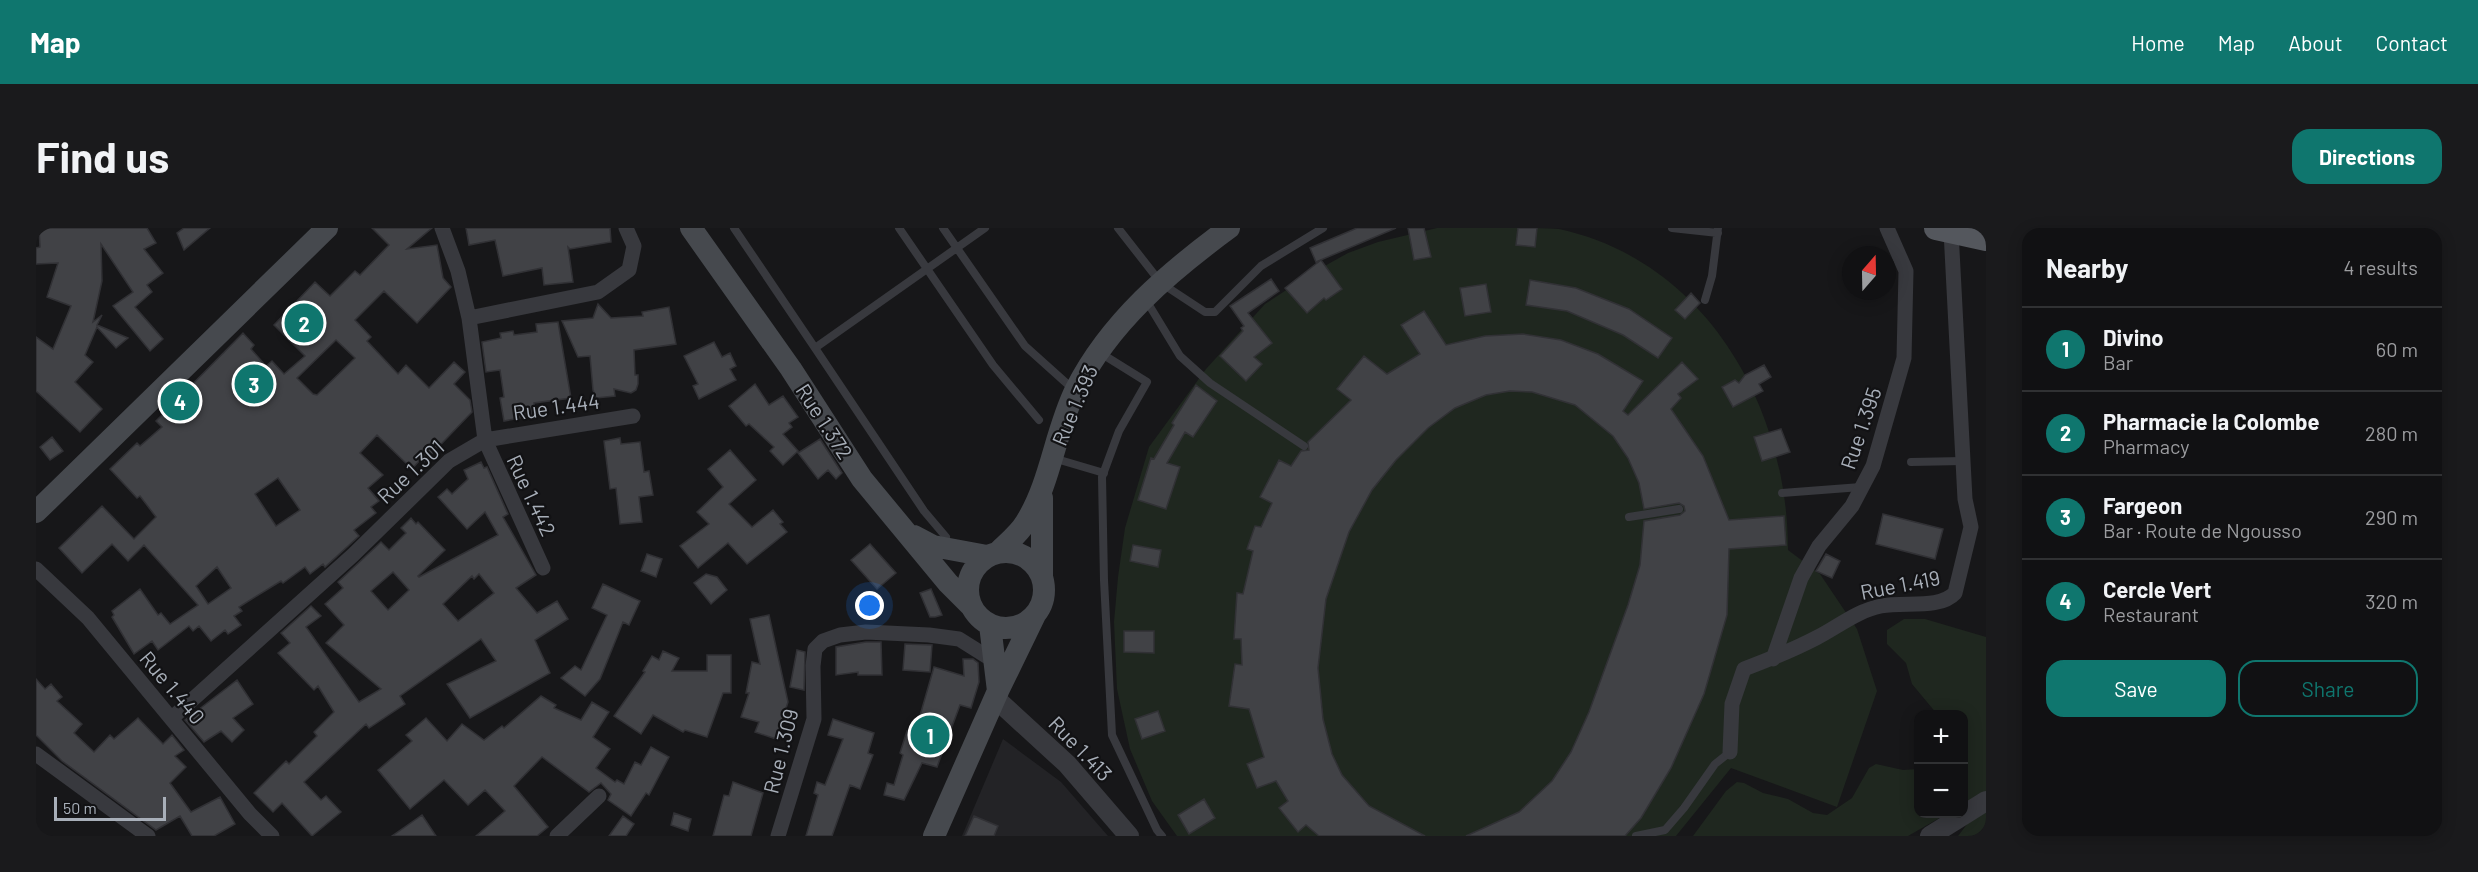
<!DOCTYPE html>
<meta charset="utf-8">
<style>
:root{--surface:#111113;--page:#1a1a1c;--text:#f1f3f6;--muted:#9c9da0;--line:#303133;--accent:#0f766e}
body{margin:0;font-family:Barlow,sans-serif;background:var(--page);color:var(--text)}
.controls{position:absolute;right:18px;bottom:18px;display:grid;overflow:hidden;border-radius:12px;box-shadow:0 3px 15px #0003}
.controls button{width:54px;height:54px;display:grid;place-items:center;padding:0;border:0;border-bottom:2px solid var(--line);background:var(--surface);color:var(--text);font:30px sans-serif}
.compass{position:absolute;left:1806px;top:18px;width:54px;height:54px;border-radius:50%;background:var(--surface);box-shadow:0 3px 15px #0003;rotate:20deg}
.scale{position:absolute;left:18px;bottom:15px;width:112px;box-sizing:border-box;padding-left:6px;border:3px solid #a8afb9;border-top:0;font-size:16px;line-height:21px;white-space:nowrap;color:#a8afb9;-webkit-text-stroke:4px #121214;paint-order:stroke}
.you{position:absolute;left:834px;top:378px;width:21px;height:21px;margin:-15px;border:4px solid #fff;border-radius:50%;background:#1a73e8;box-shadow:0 0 0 9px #1a73e833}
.badge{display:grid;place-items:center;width:39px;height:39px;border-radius:50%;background:var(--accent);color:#fff;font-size:20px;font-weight:700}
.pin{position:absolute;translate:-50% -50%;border:3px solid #fff;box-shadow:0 2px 6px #0006}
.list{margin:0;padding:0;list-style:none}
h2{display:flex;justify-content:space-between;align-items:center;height:78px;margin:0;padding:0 24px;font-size:26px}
h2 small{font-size:20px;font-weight:400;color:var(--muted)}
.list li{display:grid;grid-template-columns:39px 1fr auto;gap:18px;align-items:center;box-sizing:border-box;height:84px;padding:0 24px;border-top:2px solid var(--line)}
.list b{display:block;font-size:22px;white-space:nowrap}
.list p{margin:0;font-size:20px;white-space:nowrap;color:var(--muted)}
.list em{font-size:20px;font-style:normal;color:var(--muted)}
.actions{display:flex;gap:12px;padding:18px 24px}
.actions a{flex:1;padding:14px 0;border:2px solid var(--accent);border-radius:18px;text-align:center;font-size:21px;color:var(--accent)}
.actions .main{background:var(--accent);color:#fff}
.map{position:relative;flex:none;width:1950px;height:608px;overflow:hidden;border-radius:18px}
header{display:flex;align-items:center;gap:36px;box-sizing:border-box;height:84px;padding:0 30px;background:var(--accent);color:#fff}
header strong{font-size:28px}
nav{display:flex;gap:33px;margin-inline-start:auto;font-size:21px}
.intro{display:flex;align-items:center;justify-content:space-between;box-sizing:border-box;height:144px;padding:0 36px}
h1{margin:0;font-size:42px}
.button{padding:15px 27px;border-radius:18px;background:var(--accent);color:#fff;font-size:21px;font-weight:700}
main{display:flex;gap:36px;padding:0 36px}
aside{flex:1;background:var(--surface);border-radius:18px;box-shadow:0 3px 15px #0003}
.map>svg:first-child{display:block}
.built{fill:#232326}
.green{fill:#1f271f}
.building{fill:#414246;stroke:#313135;stroke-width:1.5;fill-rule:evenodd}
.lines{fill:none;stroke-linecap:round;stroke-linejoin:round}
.service{stroke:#38393e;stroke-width:8}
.minor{stroke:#38393e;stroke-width:15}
.tertiary{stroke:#38393e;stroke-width:20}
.secondary{stroke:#46494e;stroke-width:22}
.primary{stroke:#54575d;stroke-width:24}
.labels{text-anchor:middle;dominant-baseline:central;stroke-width:4.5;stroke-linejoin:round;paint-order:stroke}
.street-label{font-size:21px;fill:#a8afb9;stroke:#121214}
</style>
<header>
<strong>Map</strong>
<nav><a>Home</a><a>Map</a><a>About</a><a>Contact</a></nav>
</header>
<div class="intro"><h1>Find us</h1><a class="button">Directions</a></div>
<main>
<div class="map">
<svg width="1950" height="608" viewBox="0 0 1950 608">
<rect width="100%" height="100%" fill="#171719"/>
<path class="built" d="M 967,511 L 1025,554 L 1072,608 L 926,608 Z"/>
<path class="green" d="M 1401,0 C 1428,0 1455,0 1483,0 C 1496,0 1511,0 1523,1 C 1671,33 1752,180 1752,322 L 1784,346 L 1821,401 L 1841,463 L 1801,579 L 1695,540 L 1640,608 L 1141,608 L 1116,573 L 1094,521 L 1081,461 L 1078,394 L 1082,349 L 1089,300 L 1113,219 L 1170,141 L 1229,76 L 1276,45 L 1312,25 L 1342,14 Z
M 1868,391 L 1889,391 L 1950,409 L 1950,565 L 1928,578 L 1928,487 L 1901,486 L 1876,456 L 1870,435 L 1851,416 L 1851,402 Z
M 1840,536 L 1867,542 L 1882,541 L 1882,586 L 1907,588 L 1872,608 L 1657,608 L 1690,563 L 1701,554 L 1708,555 L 1727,565 L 1752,571 L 1777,585 L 1791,587 L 1816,570 L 1833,540 Z
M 1950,584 L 1950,608 L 1922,608 L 1932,595 Z"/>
<path class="building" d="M 3,0 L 111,0 L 120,15 L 108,21 L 127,45 L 111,57 L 116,64 L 99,79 L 127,111 L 114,123 L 77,78 L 97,64 L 65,16 L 66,53 L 57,94 L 66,87 L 61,97 L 92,110 L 80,120 L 61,99 L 49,127 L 57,134 L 39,154 L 66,181 L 44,204 L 0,163 L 0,109 L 17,121 L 35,78 L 11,69 L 22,35 L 0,36 L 0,20 L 4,19 Z
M 148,0 L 174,0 L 148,22 L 141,5 Z
M 336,0 L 396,0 L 371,21 L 401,17 L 407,50 L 415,59 L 381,95 L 348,63 L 319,92 L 335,109 L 331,113 L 362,146 L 370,137 L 393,160 L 418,134 L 429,144 L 418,156 L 434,172 L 436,184 L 387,235 L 384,232 L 376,241 L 341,207 L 324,225 L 347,247 L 332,260 L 343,273 L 335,279 L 340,285 L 318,302 L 323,308 L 289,339 L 287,336 L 274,346 L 269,339 L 247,355 L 245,353 L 203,379 L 206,383 L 198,388 L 205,397 L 192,406 L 189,402 L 175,413 L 163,398 L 157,403 L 153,398 L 122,422 L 116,413 L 98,426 L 76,389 L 78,387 L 76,383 L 104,361 L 122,387 L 125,385 L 134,396 L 162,377 L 108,317 L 92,333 L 76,316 L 46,345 L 23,320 L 66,278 L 98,311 L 120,289 L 104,268 L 101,270 L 74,241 L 101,215 L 104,218 L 126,199 L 120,193 L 207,105 L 218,117 L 215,121 L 230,138 L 236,133 L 248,146 L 269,128 L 238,97 L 279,54 L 294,68 L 319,43 L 324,47 L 353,17 ZM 300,112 L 319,130 L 281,167 L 277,166 L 261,150 ZM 242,250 L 264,282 L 240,298 L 219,266 ZM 181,339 L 195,360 L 172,376 L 160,358 Z
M 430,0 L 574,0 L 575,14 L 534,21 L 532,19 L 537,54 L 508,57 L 506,40 L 467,48 L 459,12 L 433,17 Z
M 1321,0 L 1360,0 L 1280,34 L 1274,20 Z
M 1372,0 L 1388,0 L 1395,29 L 1378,32 Z
M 1482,0 L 1501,0 L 1499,19 L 1480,17 Z
M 1285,32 L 1306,61 L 1290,72 L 1288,70 L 1271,85 L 1249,60 Z
M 1235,51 L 1243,63 L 1212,85 L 1236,115 L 1218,129 L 1226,136 L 1210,153 L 1184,128 L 1207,103 L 1205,100 L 1208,98 L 1194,78 Z
M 1494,52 L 1540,60 L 1593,81 L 1636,110 L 1622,130 L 1587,107 L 1531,83 L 1490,77 Z
M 1450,56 L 1455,84 L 1429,88 L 1424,60 Z
M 1655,65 L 1664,75 L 1649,91 L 1639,82 Z
M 562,76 L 575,90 L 607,88 L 606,84 L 633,79 L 640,116 L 598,122 L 599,147 L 602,147 L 602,156 L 600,162 L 595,165 L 578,161 L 579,168 L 560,170 L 557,162 L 554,128 L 542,129 L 526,93 L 557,90 Z
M 1388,83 L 1410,117 L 1449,108 L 1487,106 L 1525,112 L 1562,126 L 1607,153 L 1587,183 L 1592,187 L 1646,134 L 1662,151 L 1642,166 L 1645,170 L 1635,181 L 1667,228 L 1693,292 L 1748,288 L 1750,317 L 1693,321 L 1691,387 L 1668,466 L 1635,540 L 1605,590 L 1589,608 L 1430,608 L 1483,584 L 1516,553 L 1535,524 L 1553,484 L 1592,377 L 1604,337 L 1608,293 L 1644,287 L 1649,283 L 1648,278 L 1643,275 L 1608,281 L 1603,255 L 1592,230 L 1577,208 L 1539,177 L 1496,164 L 1474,163 L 1450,167 L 1419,180 L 1392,200 L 1360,232 L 1336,262 L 1313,304 L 1290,371 L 1282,440 L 1287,491 L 1296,526 L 1306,547 L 1333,578 L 1389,608 L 1283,608 L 1270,597 L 1262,604 L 1243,580 L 1252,573 L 1240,553 L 1221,560 L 1211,536 L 1228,529 L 1213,481 L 1193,478 L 1199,436 L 1206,437 L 1205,411 L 1198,411 L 1201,365 L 1207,366 L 1217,323 L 1211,321 L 1219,298 L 1225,299 L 1236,275 L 1224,269 L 1243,232 L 1255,238 L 1265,223 L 1273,222 L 1272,214 L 1315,172 L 1301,161 L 1328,128 L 1351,146 L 1384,126 L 1365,97 Z
M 522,94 L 535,170 L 498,175 L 500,187 L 468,193 L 464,170 L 468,169 L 464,142 L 450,144 L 446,114 L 465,110 L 464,105 L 477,103 L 478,107 L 501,104 L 500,96 Z
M 678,114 L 686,129 L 694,125 L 700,138 L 694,141 L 700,152 L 663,171 L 657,158 L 662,156 L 648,128 Z
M 1728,137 L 1735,149 L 1723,156 L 1727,163 L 1697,179 L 1686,159 L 1699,152 L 1703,155 L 1709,147 Z
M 719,156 L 733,177 L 747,168 L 762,189 L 753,195 L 756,199 L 747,206 L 762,223 L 747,237 L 734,223 L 738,219 L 713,196 L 710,198 L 693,178 Z
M 1160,157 L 1181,173 L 1157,209 L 1149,204 L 1131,235 L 1144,239 L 1130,281 L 1102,272 L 1115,230 L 1118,231 L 1138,197 L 1136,195 Z
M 1745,201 L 1754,224 L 1726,233 L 1718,209 Z
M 16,209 L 27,223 L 14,232 L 4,219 Z
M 584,210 L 585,216 L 604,214 L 608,244 L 613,243 L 617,267 L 603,269 L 606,294 L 584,296 L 580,260 L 574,261 L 568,213 Z
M 784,211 L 806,245 L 800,251 L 792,242 L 782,251 L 762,225 Z
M 694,222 L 720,252 L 693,276 L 716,299 L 737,282 L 747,294 L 744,296 L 751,304 L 711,336 L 692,315 L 662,340 L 644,318 L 673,296 L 661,284 L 687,259 L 672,241 Z
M 445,234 L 448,240 L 451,239 L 472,286 L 467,289 L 500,347 L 480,360 L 501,385 L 521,373 L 532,391 L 499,412 L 514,445 L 434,490 L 411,456 L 460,433 L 445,411 L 364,468 L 369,476 L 333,500 L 330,496 L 268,554 L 285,572 L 290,568 L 305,584 L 276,608 L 246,575 L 237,584 L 218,565 L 250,533 L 253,536 L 281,508 L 278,504 L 298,484 L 282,458 L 278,462 L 242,425 L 254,415 L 245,405 L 275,378 L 285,388 L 270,399 L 323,474 L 345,461 L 290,415 L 308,397 L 289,376 L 307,360 L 302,354 L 345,314 L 353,322 L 370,305 L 365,300 L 375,290 L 380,296 L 382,294 L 409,322 L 382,348 L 383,349 L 462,307 L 449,284 L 431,301 L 402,269 L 411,261 L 416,266 L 432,251 L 428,242 ZM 357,344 L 373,362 L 352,382 L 335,363 ZM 443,346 L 458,365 L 422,393 L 407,376 L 436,348 L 438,351 Z
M 1847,286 L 1907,301 L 1899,331 L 1840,316 Z
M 834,316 L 860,345 L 841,361 L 815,332 Z
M 1097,317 L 1125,322 L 1122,339 L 1094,333 Z
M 611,326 L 626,331 L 620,349 L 605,343 Z
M 1790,326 L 1804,333 L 1796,350 L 1780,343 Z
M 670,346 L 681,349 L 691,362 L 675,376 L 658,355 Z
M 567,356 L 604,373 L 593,397 L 587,394 L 564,451 L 549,468 L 525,450 L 539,438 L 545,442 L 571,387 L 556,380 Z
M 895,361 L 906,387 L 899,389 L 894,389 L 884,365 Z
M 733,387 L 752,474 L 740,511 L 719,504 L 723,494 L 705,489 L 713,465 L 710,465 L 716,434 L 724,436 L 714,391 Z
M 1088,403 L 1118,403 L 1118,425 L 1088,424 Z
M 830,414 L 845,414 L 846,447 L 822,447 L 822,444 L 800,447 L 800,419 Z
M 869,416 L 896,417 L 894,444 L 867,442 Z
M 761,422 L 769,424 L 768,462 L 754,459 Z
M 627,423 L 643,430 L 636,443 L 671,443 L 671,427 L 695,427 L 695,465 L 687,465 L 671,509 L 649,502 L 647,504 L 617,487 L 605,506 L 578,488 L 609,444 L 607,443 L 616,428 L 623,432 Z
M 927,431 L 937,431 L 942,435 L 943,454 L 935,480 L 924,477 L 901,539 L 886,535 L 868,572 L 848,567 L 851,555 L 858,557 L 867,527 L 864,525 L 871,503 L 879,505 L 898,439 L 928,448 Z
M 0,451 L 9,461 L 15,456 L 26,469 L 21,473 L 46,496 L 38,505 L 58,524 L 74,507 L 78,511 L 102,490 L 127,516 L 136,507 L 148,522 L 139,528 L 150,539 L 134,555 L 155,584 L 184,569 L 199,596 L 178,608 L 156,608 L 144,588 L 120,602 L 26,533 L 0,507 Z
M 201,452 L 217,476 L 197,490 L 208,502 L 196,514 L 185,503 L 168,514 L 149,492 Z
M 505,468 L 520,477 L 518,480 L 545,492 L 556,474 L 573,484 L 557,509 L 574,521 L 560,540 L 579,554 L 581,552 L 588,556 L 599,534 L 605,537 L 615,519 L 633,529 L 613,567 L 610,565 L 595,588 L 572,572 L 575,566 L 565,555 L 553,564 L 506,529 L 478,558 L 512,599 L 501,608 L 440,608 L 469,583 L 449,562 L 432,577 L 408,552 L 374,581 L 342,542 L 376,513 L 370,507 L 390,490 L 411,513 L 426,496 L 448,512 L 466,498 L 468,500 Z
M 1122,483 L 1129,503 L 1106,511 L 1099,491 Z
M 797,491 L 838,505 L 832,525 L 837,527 L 824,561 L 814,557 L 796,608 L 770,608 L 782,567 L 778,565 L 781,554 L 789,557 L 807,511 L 792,507 Z
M 697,554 L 727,565 L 715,608 L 677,608 L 688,567 L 693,568 Z
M 1168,571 L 1179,590 L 1153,606 L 1142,587 Z
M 638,585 L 655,591 L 652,603 L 635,597 Z
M 386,587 L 400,608 L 356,608 Z
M 587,588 L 598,596 L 590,608 L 573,608 Z
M 938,588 L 962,598 L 958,608 L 929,608 Z"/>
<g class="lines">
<path class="service" d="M 698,0 L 779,120
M 863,0 L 957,137 L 1003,192
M 907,0 L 989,118 L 1038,162
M 1082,0 L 1125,55 L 1169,84 L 1179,84 L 1225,38 L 1287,0
M 1636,0 L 1682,5
M 1110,72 L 1144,128 L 1174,155 L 1268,218
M 1669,72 L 1676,48 L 1682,0
M 1066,126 L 1111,154 L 1083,203 L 1066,249 L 1068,352 L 1076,507 L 1121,602 L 1126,608
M 1017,230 L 1068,245
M 1875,234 L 1927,233
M 1746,265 L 1825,259
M 1593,289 L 1643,281
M 910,309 L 888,283 L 779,120 L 949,0
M 1600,608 L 1629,602 L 1648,580 L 1679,536 L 1694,524"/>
<path class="minor" d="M 406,0 L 422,43 L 433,90
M 507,340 L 449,212 L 597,188
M 0,341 L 52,390 L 214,586 L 236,608
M 1737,431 L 1765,350 L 1783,318 L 1816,278 L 1837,238 L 1868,130 L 1870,43 L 1851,0
M 136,490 L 317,327 L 413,233 L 449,212 L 433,90 L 562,64 L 593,42 L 598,18 L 590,0
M 1694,524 L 1696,476 L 1708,441 C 1732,432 1757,422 1780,410 C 1802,399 1820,383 1845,378 C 1868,373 1903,382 1919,365 L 1935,299 L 1929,271 L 1915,3
M 0,526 L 112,608
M 521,608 L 563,568
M 742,608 L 778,491 L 777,438 L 779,421 L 787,413 L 804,407 L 830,404 L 893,407 L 923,411 L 958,433"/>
<path class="tertiary" d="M 959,470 L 1031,536 L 1093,608
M 1894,608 L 1950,573"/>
<path class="secondary" d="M 655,0 L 755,141 L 826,251 L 912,355 L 934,377
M 0,284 L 291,0
M 878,308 L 897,318 L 951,328
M932 362a38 38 0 1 1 76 0a38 38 0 1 1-76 0Z
M 962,324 C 971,315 983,306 990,294 C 1015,254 1019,203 1040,161 C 1074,94 1133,44 1193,0
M 1006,349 L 1006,270
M 954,397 L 962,463
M 898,608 L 962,463 L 999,387"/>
<path class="primary" d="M 1900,0 L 1950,11"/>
</g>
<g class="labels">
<g class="street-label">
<text transform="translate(1038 177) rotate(-67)">Rue 1.393</text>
<text transform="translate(520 178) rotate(-8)">Rue 1.444</text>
<text transform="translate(789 193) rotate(57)">Rue 1.372</text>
<text transform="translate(1824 200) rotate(-71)">Rue 1.395</text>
<text transform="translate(374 243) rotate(-43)">Rue 1.301</text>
<text transform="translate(496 267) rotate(65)">Rue 1.442</text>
<text transform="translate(1864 356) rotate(-11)">Rue 1.419</text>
<text transform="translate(137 459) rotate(50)">Rue 1.440</text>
<text transform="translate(1045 520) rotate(46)">Rue 1.413</text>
<text transform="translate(744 523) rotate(-76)">Rue 1.309</text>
</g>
</g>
</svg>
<div class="controls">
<button>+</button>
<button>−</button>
</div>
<svg class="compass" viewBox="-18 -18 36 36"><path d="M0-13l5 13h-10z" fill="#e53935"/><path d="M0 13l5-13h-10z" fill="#9c9da0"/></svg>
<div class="scale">50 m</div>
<div class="you"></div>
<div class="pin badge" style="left:894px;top:507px">1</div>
<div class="pin badge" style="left:268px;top:95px">2</div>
<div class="pin badge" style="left:218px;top:156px">3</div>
<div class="pin badge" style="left:144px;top:173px">4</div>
</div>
<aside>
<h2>Nearby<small>4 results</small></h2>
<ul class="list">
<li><span class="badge">1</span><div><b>Divino</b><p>Bar</p></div><em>60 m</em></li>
<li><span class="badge">2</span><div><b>Pharmacie la Colombe</b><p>Pharmacy</p></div><em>280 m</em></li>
<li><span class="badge">3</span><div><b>Fargeon</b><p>Bar · Route de Ngousso</p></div><em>290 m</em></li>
<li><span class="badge">4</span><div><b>Cercle Vert</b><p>Restaurant</p></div><em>320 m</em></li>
</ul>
<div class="actions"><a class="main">Save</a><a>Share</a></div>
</aside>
</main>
